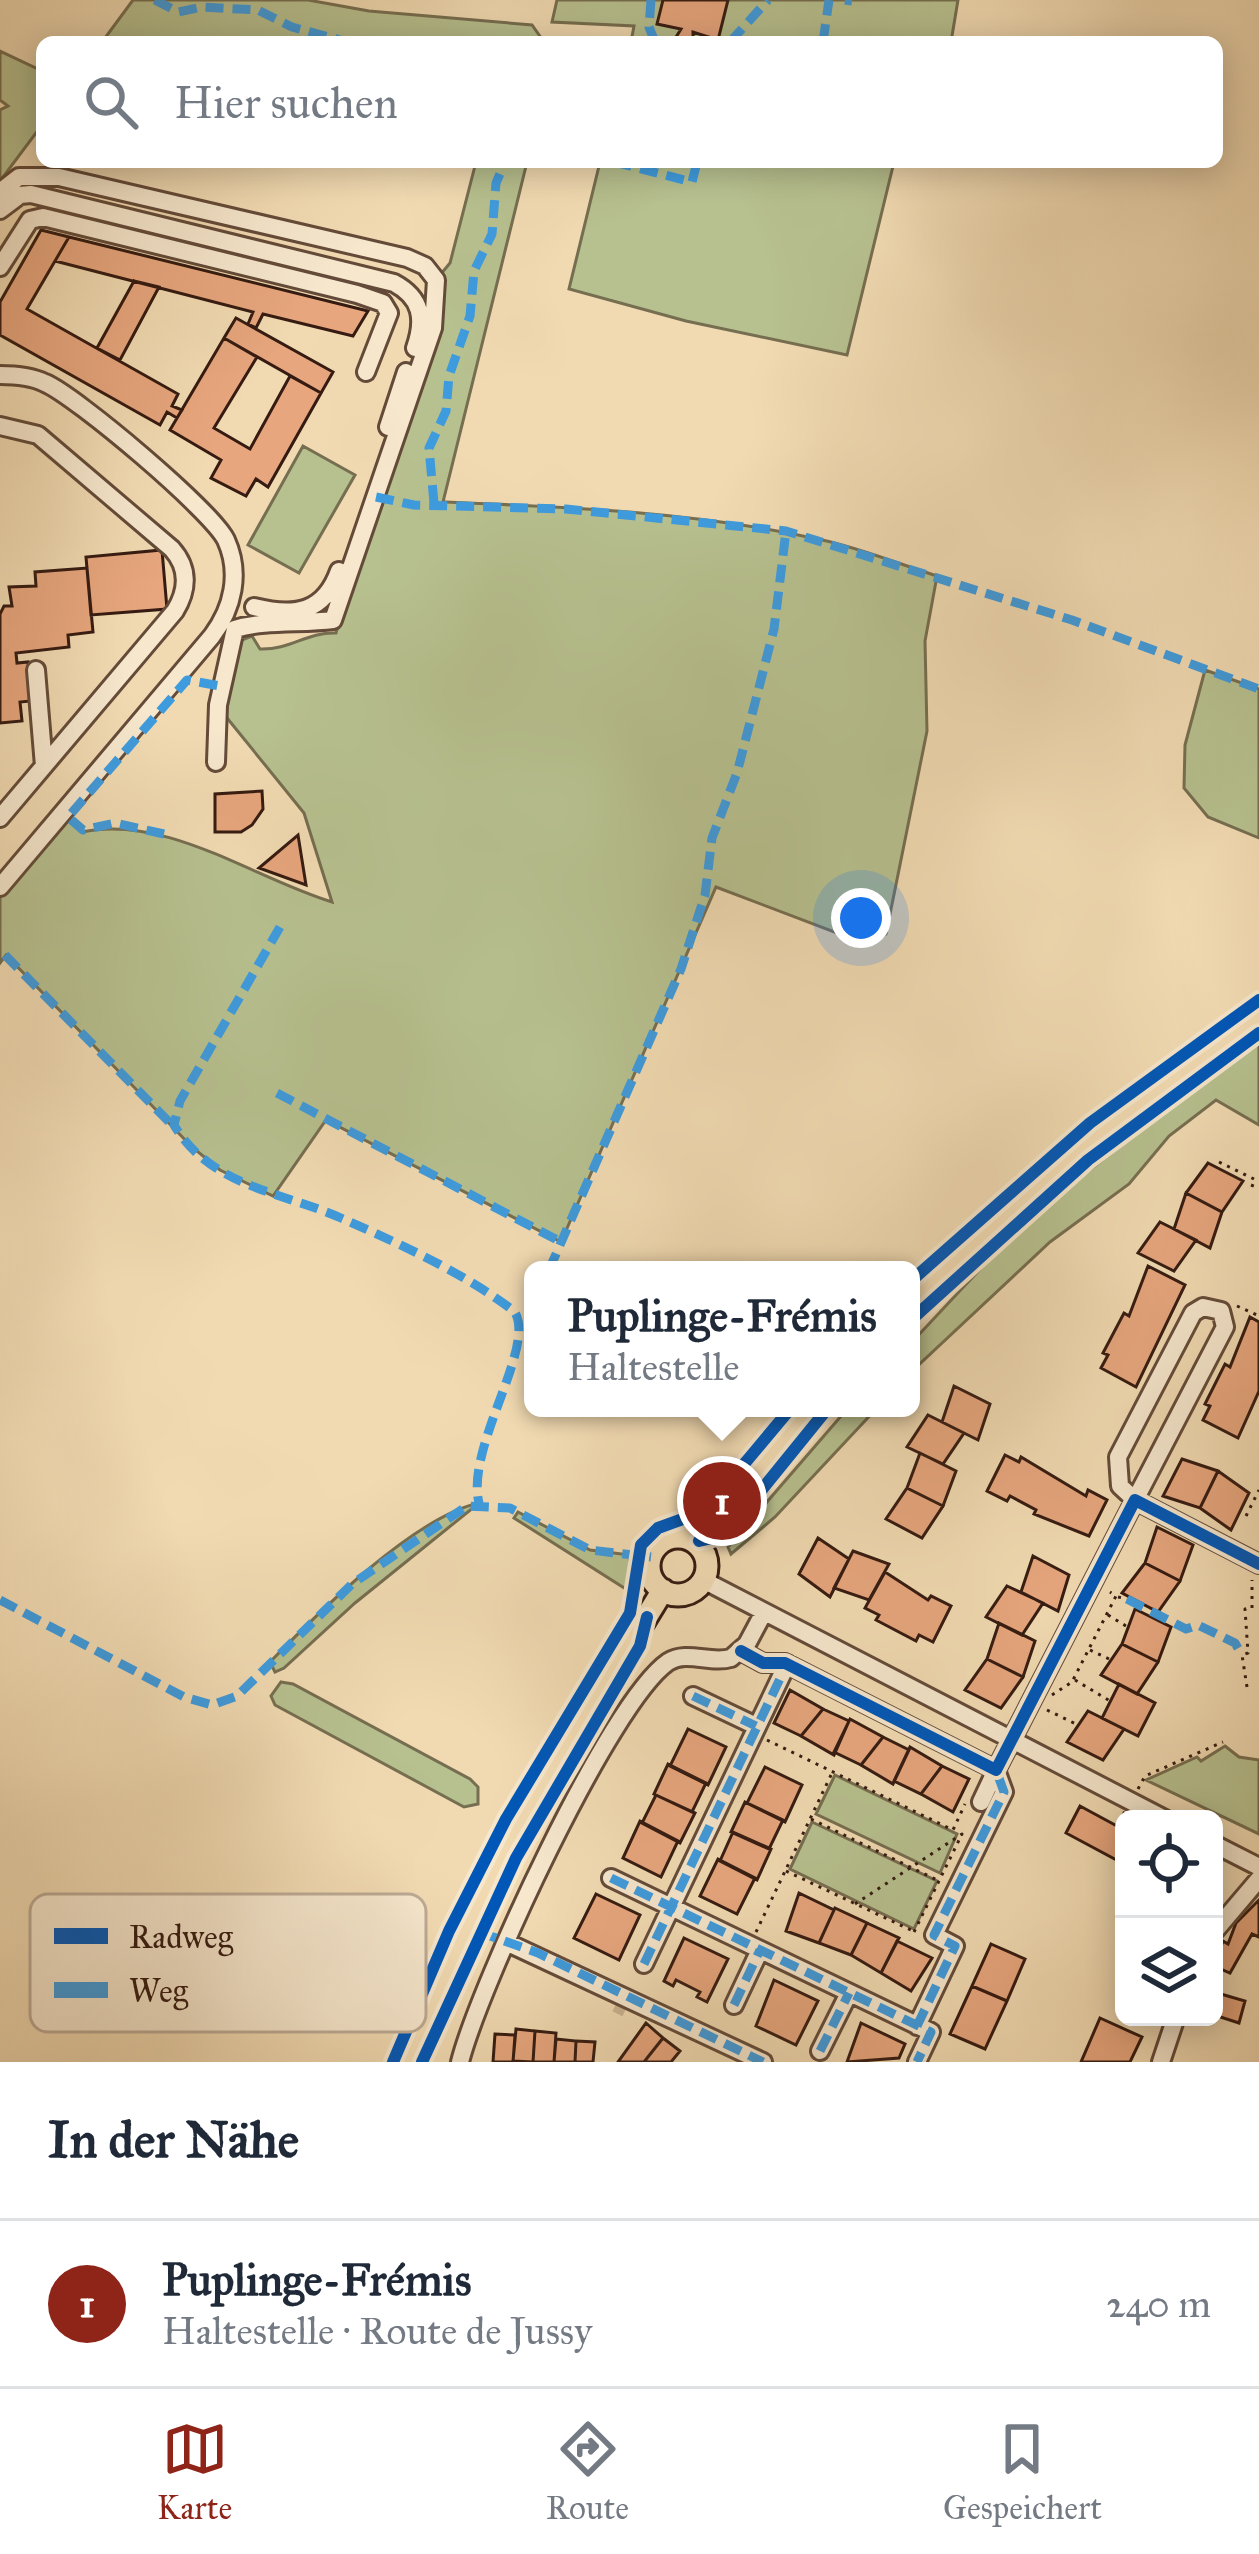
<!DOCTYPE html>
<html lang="de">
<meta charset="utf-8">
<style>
:root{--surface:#fff;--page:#f6f6f7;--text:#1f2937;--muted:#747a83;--line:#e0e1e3;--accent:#8f2418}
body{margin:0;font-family:"IM FELL Great Primer",serif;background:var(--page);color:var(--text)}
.controls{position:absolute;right:36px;bottom:36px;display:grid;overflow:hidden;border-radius:18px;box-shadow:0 6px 30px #0003}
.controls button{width:108px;height:108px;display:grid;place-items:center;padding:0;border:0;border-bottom:3px solid var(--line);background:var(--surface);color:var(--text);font:60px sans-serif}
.you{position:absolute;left:861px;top:918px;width:42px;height:42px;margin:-30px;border:9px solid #fff;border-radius:50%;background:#1a73e8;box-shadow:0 0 0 18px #1a73e833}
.badge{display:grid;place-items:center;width:78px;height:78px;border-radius:50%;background:var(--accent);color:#fff;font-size:39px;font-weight:700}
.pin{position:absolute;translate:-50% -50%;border:6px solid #fff;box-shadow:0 3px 12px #0006}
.popup{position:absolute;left:524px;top:1261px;width:396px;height:156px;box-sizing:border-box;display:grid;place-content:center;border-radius:18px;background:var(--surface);filter:drop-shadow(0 3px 9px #0005);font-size:39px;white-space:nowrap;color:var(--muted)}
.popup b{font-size:45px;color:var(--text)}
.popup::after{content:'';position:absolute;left:50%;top:100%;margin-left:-24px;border:24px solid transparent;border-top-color:var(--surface)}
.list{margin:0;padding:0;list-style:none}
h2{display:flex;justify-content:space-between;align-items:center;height:156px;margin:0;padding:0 48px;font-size:51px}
h2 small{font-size:39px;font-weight:400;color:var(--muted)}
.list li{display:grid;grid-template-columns:78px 1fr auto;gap:36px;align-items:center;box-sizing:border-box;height:168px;padding:0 48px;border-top:3px solid var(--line)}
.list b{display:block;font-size:45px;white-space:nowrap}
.list p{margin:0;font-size:39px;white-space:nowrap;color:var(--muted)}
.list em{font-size:39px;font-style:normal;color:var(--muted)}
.icon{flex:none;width:66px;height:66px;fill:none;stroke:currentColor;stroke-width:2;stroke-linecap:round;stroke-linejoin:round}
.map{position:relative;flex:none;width:1259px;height:2062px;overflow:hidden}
.search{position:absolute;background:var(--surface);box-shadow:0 6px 30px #0003;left:36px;right:36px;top:36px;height:132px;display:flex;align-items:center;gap:30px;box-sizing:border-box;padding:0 42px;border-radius:18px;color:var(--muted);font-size:45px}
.sheet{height:324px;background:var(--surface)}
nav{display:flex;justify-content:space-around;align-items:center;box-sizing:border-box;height:168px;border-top:3px solid var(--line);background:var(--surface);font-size:33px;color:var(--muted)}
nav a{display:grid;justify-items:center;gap:6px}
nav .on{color:var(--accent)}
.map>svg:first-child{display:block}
.green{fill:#b7c08f;stroke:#766e50;stroke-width:3}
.building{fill:#e7a67e;stroke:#351b11;stroke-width:3}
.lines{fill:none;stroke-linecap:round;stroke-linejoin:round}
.minor-tunnel{stroke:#cbb492;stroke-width:16;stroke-dasharray:16 8;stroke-linecap:butt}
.minor-casing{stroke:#644b39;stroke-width:22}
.major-casing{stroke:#351b11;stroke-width:27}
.path{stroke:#351b11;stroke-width:3;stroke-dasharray:3 6;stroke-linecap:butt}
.minor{stroke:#f6e7cd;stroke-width:16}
.major{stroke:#f1dab2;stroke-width:21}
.quiet{stroke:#3e9bde;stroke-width:9;stroke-dasharray:18 9;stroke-linecap:butt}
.cycleway-casing{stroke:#f6e7cd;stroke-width:20}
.cycleway{stroke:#0057b8;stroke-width:12}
.key{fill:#f6e7cd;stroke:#bcaa95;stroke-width:3}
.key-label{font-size:33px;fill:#351b11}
</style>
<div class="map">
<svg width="1259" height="2062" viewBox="0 0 1259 2062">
<rect width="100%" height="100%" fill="#f1dab2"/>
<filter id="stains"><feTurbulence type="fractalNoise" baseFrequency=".00167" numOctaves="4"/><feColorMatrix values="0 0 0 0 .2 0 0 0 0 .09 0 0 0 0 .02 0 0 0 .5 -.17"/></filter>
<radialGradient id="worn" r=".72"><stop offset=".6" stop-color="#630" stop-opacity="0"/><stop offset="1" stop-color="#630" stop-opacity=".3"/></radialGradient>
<path class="green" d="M 133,0 L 308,0 L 369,11 L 532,25 L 544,42 L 102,42 Z
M 557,0 L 958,0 L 951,42 L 631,42 L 634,26 L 552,22 Z
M 0,51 L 42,71 L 42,125 L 0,181 L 0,110 L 8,106 L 0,100 Z
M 476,162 L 527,162 L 443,502 C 569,507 699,512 822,540 C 860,548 899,564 937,576 L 925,641 L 927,731 L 886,934 L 871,942 L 858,941 L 716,887 L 561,1242 L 326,1120 L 273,1196 L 220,1170 L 192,1147 L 6,955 L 0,963 L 0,895 L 65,817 L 82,832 C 166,814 253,878 332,902 L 304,813 L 223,713 L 239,641 L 252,636 L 260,649 C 291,650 306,632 336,633 L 436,280 L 450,263 Z
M 600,162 L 894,162 L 847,355 L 686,321 L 569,289 Z
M 303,446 L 355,475 L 299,573 L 248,545 Z
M 1205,670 L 1259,689 L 1259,838 L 1208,817 L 1184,788 L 1185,745 Z
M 1259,1038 L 1259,1125 L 1216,1100 L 1169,1136 L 1129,1184 L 1050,1242 L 911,1372 L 911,1343 L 1029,1217 Z
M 848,1408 L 877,1408 L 775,1517 L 731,1554 L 728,1547 Z
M 479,1503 L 355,1603 L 284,1668 L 275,1672 L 270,1662 C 317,1614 414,1517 479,1503 Z
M 518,1512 L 590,1550 L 630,1555 L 629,1591 L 514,1518 Z
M 281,1682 L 293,1684 L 470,1779 L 478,1787 L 478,1804 L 464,1807 L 275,1705 L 271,1696 Z
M 1225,1746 L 1239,1757 L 1259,1760 L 1259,1834 L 1146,1780 L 1197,1757 L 1201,1761 Z
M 835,1775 L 957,1834 L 940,1873 L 816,1814 Z
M 812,1822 L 937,1881 L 914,1929 L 790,1869 Z"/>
<path class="building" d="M 663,0 L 728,0 L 718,40 L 693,32 L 693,42 L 673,42 L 681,29 L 657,24 Z
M 41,230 L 69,237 L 27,309 L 178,394 L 172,406 L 182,410 L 177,418 L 167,412 L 160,425 L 0,335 L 0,302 Z
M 69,237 L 368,311 L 353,336 L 263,314 L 256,328 L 248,324 L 253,312 L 55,261 Z
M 134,281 L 159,287 L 120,360 L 97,348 Z
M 236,318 L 333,372 L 321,393 L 224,338 Z
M 224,338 L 257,357 L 214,428 L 250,449 L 290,376 L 321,393 L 268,487 L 256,479 L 246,496 L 211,478 L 221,460 L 170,430 Z
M 162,550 L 167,609 L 91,615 L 86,557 Z
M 87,568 L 93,632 L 68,635 L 69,647 L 16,653 L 17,663 L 28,662 L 31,701 L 20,702 L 22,721 L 0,723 L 0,614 L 4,606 L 12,606 L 9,587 L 36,586 L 35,572 Z
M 262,791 L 263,809 L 252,825 L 241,832 L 215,832 L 215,794 Z
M 298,835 L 306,885 L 259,868 Z
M 1208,1163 L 1243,1181 L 1222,1212 L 1186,1193 Z
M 1186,1193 L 1222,1212 L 1210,1248 L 1174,1229 Z
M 1160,1222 L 1196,1240 L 1174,1271 L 1138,1253 Z
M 1148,1266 L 1185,1285 L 1136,1387 L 1101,1368 L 1108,1355 L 1103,1353 L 1124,1313 L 1129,1316 Z
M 1250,1317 L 1259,1322 L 1259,1391 L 1238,1438 L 1203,1420 L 1210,1406 L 1205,1404 L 1225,1364 L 1230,1367 Z
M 954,1386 L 990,1404 L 978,1440 L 942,1422 Z
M 928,1415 L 964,1433 L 943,1464 L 907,1447 Z
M 920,1453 L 956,1471 L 943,1506 L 907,1488 Z
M 1005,1455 L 1019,1462 L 1021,1457 L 1086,1496 L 1088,1490 L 1107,1500 L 1089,1536 L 1034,1514 L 1036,1510 L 1010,1496 L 1007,1501 L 987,1491 Z
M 1182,1459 L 1218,1471 L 1200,1508 L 1163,1496 Z
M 1218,1471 L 1249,1493 L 1231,1530 L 1200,1508 Z
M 907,1488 L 943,1506 L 922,1538 L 886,1519 Z
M 1157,1527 L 1193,1545 L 1180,1581 L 1145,1563 Z
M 818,1538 L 849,1559 L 830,1597 L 799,1574 Z
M 853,1551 L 889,1564 L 869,1600 L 834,1588 Z
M 1033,1556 L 1069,1575 L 1058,1611 L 1021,1592 Z
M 1145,1563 L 1180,1581 L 1158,1612 L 1122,1593 Z
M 885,1572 L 928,1600 L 931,1596 L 951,1606 L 933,1642 L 919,1635 L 916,1641 L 876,1620 L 879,1615 L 865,1608 Z
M 1007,1586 L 1043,1603 L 1022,1635 L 986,1617 Z
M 1135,1609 L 1171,1627 L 1158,1662 L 1122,1644 Z
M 999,1623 L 1035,1641 L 1023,1677 L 987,1659 Z
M 1122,1644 L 1158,1662 L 1137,1694 L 1101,1675 Z
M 987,1659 L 1023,1677 L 1001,1708 L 965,1690 Z
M 1119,1684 L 1155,1703 L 1138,1736 L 1102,1718 Z
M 790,1690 L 823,1709 L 801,1736 L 774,1723 Z
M 823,1709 L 849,1721 L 834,1755 L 801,1736 Z
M 1088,1711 L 1124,1729 L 1103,1760 L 1067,1742 Z
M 850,1719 L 883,1737 L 861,1765 L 834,1752 Z
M 688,1729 L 726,1747 L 708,1785 L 670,1766 Z
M 883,1737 L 909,1750 L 893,1784 L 861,1765 Z
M 910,1747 L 942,1766 L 921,1794 L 894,1781 Z
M 668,1764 L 706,1783 L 692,1812 L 654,1794 Z
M 942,1766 L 969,1779 L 953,1812 L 921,1794 Z
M 765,1767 L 802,1785 L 785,1822 L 747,1803 Z
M 656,1795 L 695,1813 L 680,1843 L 642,1823 Z
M 745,1802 L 783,1820 L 769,1849 L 731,1832 Z
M 1080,1806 L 1117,1826 L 1124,1813 L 1135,1819 L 1124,1819 L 1124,1864 L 1066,1833 Z
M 640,1821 L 678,1841 L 661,1877 L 623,1858 Z
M 733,1832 L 771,1849 L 757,1880 L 720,1861 Z
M 718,1859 L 755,1878 L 737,1914 L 700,1896 Z
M 799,1893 L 834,1910 L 819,1943 L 786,1931 Z
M 596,1894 L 640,1915 L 619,1960 L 574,1938 Z
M 1259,1900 L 1259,1937 L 1252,1934 L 1230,1973 L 1214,1966 L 1223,1941 L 1228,1944 L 1236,1923 Z
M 835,1908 L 867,1923 L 851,1955 L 819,1943 Z
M 867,1923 L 899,1938 L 881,1973 L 851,1955 Z
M 684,1938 L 728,1959 L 707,2002 L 697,1997 L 700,1992 L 676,1980 L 673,1986 L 664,1981 Z
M 897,1941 L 932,1958 L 911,1991 L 881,1973 Z
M 991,1944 L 1025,1959 L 1007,2001 L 972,1986 Z
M 774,1980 L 818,2001 L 796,2045 L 756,2026 Z
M 972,1986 L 1007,2001 L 985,2049 L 950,2034 Z
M 1214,1992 L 1245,2001 L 1239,2023 L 1214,2015 Z
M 1100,2018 L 1142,2037 L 1130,2062 L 1081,2062 Z
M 646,2023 L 663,2038 L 644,2062 L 618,2062 Z
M 861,2023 L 905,2044 L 899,2058 L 847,2062 Z
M 516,2029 L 535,2031 L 533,2062 L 513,2061 Z
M 535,2031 L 556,2033 L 554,2062 L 533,2062 Z
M 495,2034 L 515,2035 L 513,2062 L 493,2062 Z
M 663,2038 L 680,2051 L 671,2062 L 644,2062 Z
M 556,2039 L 576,2041 L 575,2062 L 554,2062 Z
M 576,2041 L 595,2042 L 593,2062 L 575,2062 Z"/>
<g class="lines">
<path class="minor-tunnel" d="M 616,2004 L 626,2009"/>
<defs>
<path id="minor" d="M 0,192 L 19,177 L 59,177 L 407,258 L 425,266 L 436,280 L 433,328 L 333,620 C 301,624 265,620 235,629 L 218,705 L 216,762
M 0,210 L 20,195 L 31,194 L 394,283 C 422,298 425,319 415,348
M 0,267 L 30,220 L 43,217 L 357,294 L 383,303 L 389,313 L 366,372
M 0,375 C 15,375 31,376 45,383 C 76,396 212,511 226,540 C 241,573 233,608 212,636 L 0,887
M 0,426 L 38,435 L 172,549 C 189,568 188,590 175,611 L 0,818
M 388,427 L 406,372
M 254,607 C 295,617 324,613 339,571
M 36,670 L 44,766
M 1203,1307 L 1221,1311 L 1225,1327 L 1135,1500 L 1120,1486 L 1118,1457 L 1193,1313 Z
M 703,1580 L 1165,1819
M 741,1651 L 763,1663 L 785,1663 L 996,1770 L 1135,1500 L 1259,1564
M 693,1696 L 756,1726
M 981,1802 L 996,1770
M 1214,1844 L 1259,1867
M 611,1878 L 931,2032 L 917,2062
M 1214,1932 L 1259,1879
M 508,1943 L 763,2062
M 644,1964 L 787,1664
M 734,2005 L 760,1950
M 917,2026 L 955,1946 L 934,1935 L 1004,1792 L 996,1770
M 820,2051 L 849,1993
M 460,2062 C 479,1987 609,1703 668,1662 C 687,1650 710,1664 731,1658 L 747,1644 L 763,1614
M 1161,2062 L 1176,2017"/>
<path id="major" d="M 911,1300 L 1095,1136 L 1259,1017
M649 1566a29 29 0 1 1 58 0a29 29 0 1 1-58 0Z
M 697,1543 L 809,1408
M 407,2062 L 517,1828 L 663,1590"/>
</defs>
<use href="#minor" class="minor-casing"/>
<use href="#major" class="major-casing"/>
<path class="path" d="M 1219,1162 L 1254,1179
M 1251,1185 L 1259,1188
M 1237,1306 L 1259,1316
M 1246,1516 L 1259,1490
M 1118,1597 L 1127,1599
M 1108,1615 L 1126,1626
M 1090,1650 L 1109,1659
M 1075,1680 L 1110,1701
M 1247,1687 L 1242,1655 L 1248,1653 L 1245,1609 L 1252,1608 L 1252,1580
M 1052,1695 L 1072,1682 L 1116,1596 L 1110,1592
M 1047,1710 L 1076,1724
M 767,1740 L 953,1830 L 965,1804
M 1138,1789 L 1145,1776 L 1223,1742
M 811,1819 L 937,1880
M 786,1871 L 913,1931
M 855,1904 L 962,1834 L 914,1932
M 756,1932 L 832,1773"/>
<use href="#minor" class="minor"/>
<use href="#major" class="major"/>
<path class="quiet" d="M 155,0 L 178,12 L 202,7 L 258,10 L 292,27 L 347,42
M 651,0 L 649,27 L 655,42
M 845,0 L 852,1
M 730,42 L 768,0
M 823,42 L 829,0
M 614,162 L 692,182 L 697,162
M 376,497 L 414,505 L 566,509 L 786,531 L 1072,620 L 1259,689
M 434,503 L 429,448 L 446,411 L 449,376 L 470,316 L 474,271 L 492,234 L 496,183 L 505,162
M 164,834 L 115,823 L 83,830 L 68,817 L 187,680 L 220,686
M 280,927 L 180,1101 L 174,1125 C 211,1187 282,1192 341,1218 C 398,1243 464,1273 514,1311 C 538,1345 465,1447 479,1503
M 5,955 L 175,1128
M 277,1093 L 561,1242
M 549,1270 L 681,969 L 705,895 L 712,838 L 737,773 L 774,629 L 786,531
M 1127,1599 L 1186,1629 L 1198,1625 L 1235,1643 L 1242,1655
M 0,1600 L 184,1697 L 212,1705 L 237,1696 L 352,1584 L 467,1506 L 510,1508 L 590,1550 L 651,1557
M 693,1696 L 756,1726
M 611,1878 L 931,2032 L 917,2062
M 479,1932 L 538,1953 L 763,2062
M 644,1964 L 787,1664
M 734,2005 L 760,1950
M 917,2026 L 955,1946 L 934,1935 L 1004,1792 L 996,1770
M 820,2051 L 849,1993"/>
<defs>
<path id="cycleway" d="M 911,1281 L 1090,1123 L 1259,1000
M 911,1320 L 1088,1160 L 1259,1033
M 699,1541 L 725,1535 L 828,1408
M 741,1651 L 763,1663 L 785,1663 L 996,1770 L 1135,1500 L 1259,1564
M 393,2062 L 449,1931 L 506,1819 L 630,1613 L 641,1545 L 658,1528 L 694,1515 L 714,1500 L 791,1408
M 422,2062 L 516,1858 L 640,1646 L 647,1617"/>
</defs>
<use href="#cycleway" class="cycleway-casing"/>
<use href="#cycleway" class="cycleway"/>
</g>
<rect x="30" y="1894" width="396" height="138" rx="18" class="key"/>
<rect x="54" y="1928" width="54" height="16" fill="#0057b8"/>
<rect x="54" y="1982" width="54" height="16" fill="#3e9bde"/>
<g class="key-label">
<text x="129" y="1948">Radweg</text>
<text x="129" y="2002">Weg</text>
</g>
<rect width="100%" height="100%" filter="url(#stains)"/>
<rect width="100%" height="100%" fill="url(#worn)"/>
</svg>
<div class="controls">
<button><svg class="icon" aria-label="locate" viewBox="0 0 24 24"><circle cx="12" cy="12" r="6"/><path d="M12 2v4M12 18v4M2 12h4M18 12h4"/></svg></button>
<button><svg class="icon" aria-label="layers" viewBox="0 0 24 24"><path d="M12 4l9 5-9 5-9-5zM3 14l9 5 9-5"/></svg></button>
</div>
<div class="you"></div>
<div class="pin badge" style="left:722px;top:1501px">1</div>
<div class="popup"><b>Puplinge-Frémis</b>Haltestelle</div>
<div class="search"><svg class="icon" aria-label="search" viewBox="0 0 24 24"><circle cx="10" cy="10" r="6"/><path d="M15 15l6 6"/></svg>Hier suchen</div>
</div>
<section class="sheet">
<h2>In der Nähe<small></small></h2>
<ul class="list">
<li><span class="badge">1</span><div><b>Puplinge-Frémis</b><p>Haltestelle · Route de Jussy</p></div><em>240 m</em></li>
</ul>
</section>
<nav>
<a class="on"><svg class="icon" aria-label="map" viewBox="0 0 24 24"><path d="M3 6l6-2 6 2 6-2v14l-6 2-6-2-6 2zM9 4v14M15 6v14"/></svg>Karte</a>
<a><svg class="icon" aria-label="directions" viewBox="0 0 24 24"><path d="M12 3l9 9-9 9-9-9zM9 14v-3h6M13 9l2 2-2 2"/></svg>Route</a>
<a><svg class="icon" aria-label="saved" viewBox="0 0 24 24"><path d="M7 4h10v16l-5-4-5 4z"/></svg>Gespeichert</a>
</nav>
